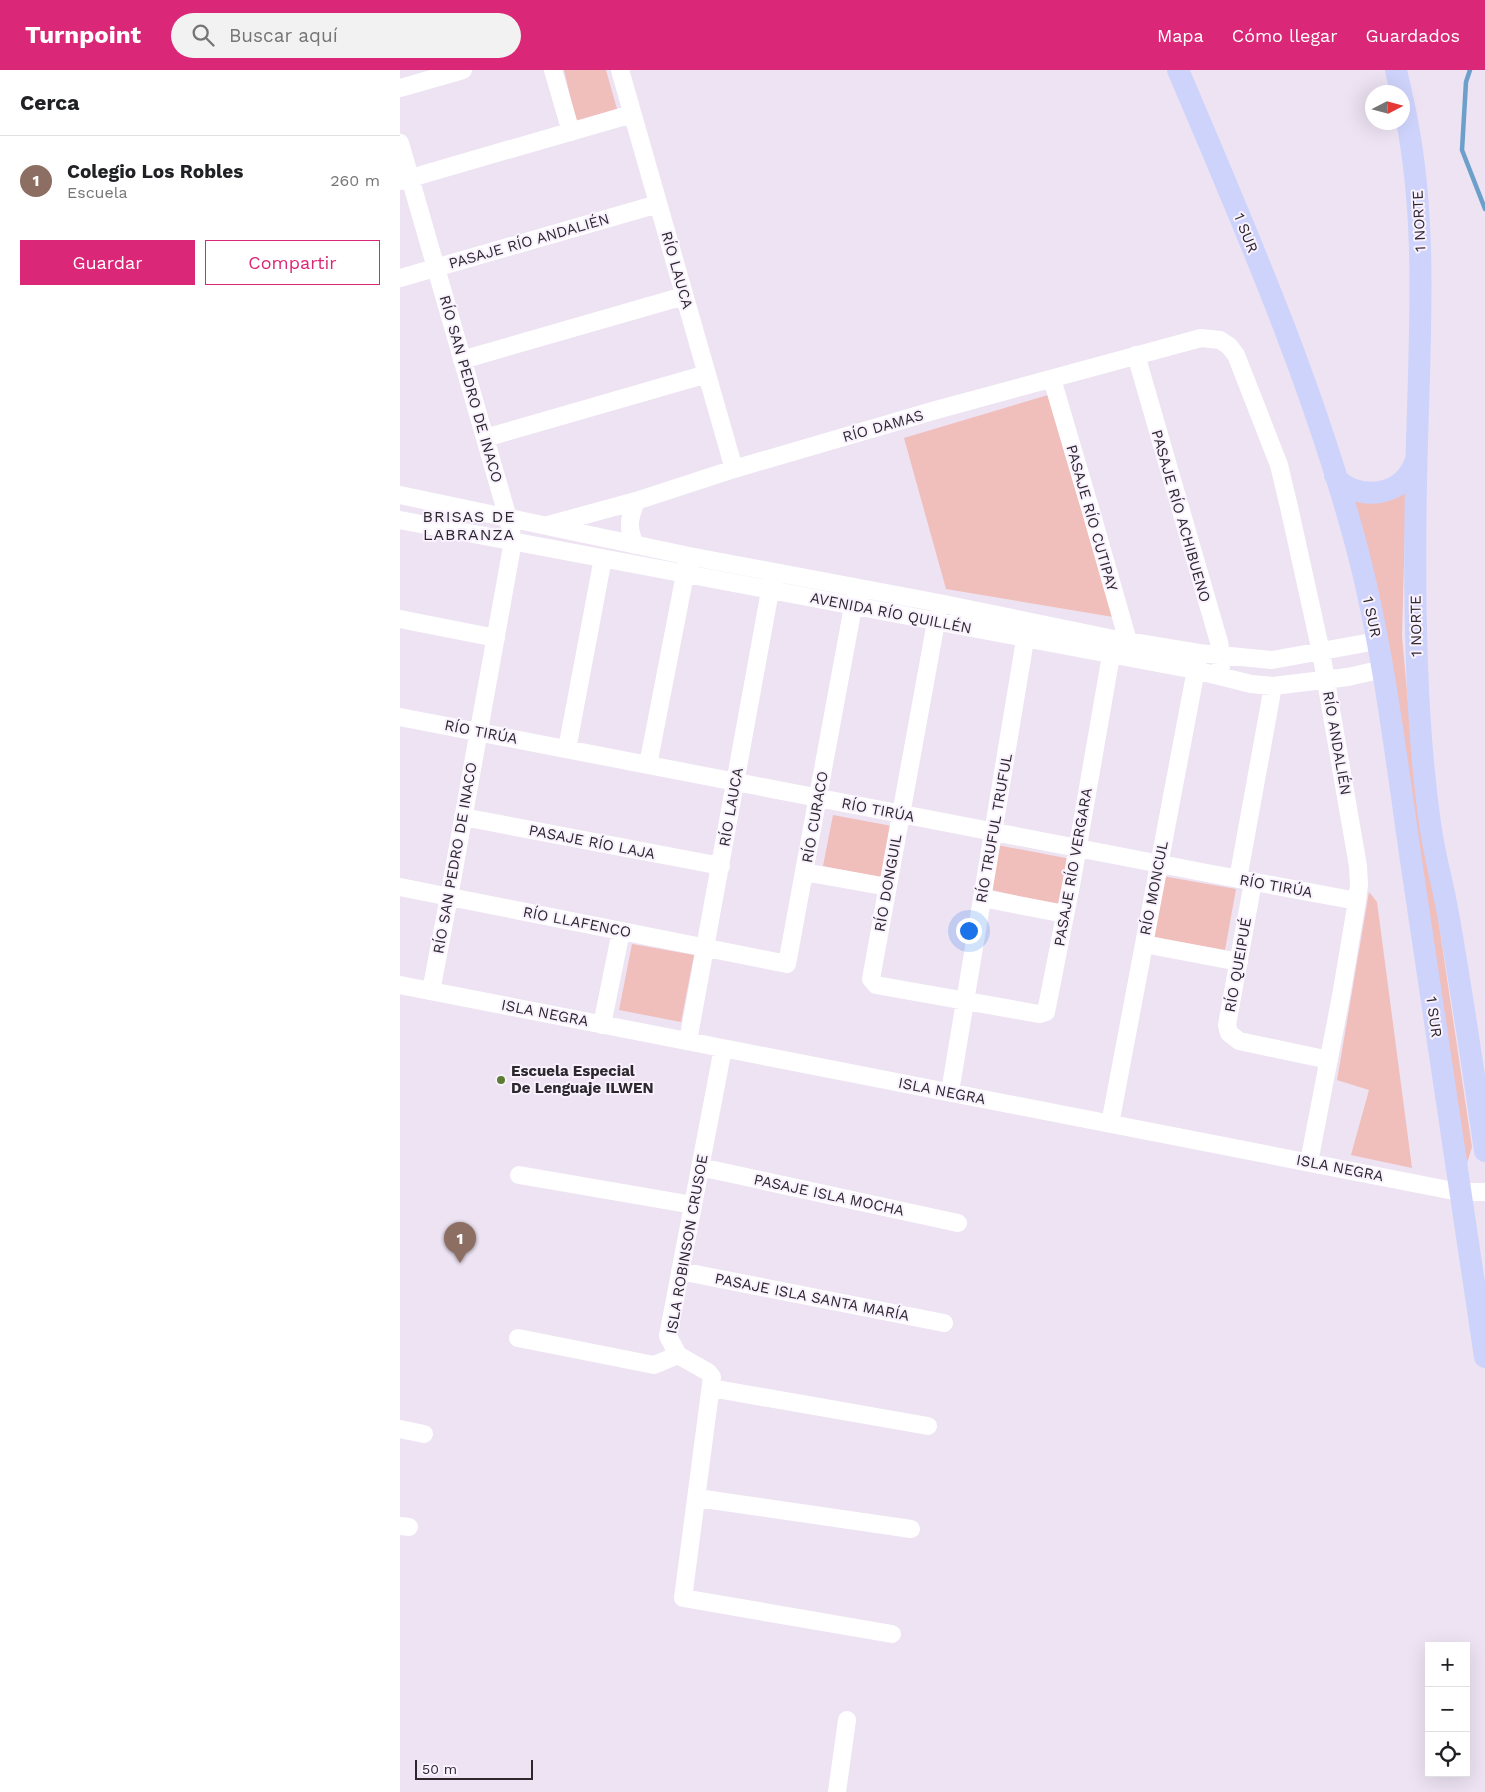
<!DOCTYPE html>
<html lang="es">
<meta charset="utf-8">
<style>
:root{--surface:#fff;--page:#f2f2f2;--text:#202124;--muted:#757577;--line:#e0e0e0;--accent:#db2777}
body{margin:0;font-family:"Work Sans",sans-serif;background:var(--page);color:var(--text)}
.controls{position:absolute;right:15px;bottom:15px;display:grid;overflow:hidden;border-radius:0px;box-shadow:0 5px 20px #0002}
.controls button{width:45px;height:45px;display:grid;place-items:center;padding:0;border:0;border-bottom:1px solid var(--line);background:var(--surface);color:var(--text);font:25px sans-serif}
.compass{position:absolute;left:965px;top:15px;width:45px;height:45px;border-radius:50%;background:var(--surface);box-shadow:0 5px 20px #0002;rotate:84deg}
.scale{position:absolute;left:15px;bottom:12px;width:118px;box-sizing:border-box;padding-left:5px;border:2px solid #2c282e;border-top:0;font-size:14px;line-height:18px;white-space:nowrap;color:#2c282e;-webkit-text-stroke:4px #f9f1fe;paint-order:stroke}
.you{position:absolute;left:568px;top:860px;width:18px;height:18px;margin:-12px;border:4px solid #fff;border-radius:50%;background:#1a73e8;box-shadow:0 0 0 8px #1a73e833}
.badge{display:grid;place-items:center;width:32px;height:32px;border-radius:50%;background:var(--accent);color:#fff;font-size:16px;font-weight:700}
.pin{position:absolute;translate:-50% -41px;filter:drop-shadow(0 1px 2px #0008)}
.pin::after{content:'';position:absolute;top:26px;width:18px;height:15px;background:inherit;clip-path:polygon(0 0,100% 0,50% 100%)}
.list{margin:0;padding:0;list-style:none}
h2{display:flex;justify-content:space-between;align-items:center;height:65px;margin:0;padding:0 20px;font-size:21px}
h2 small{font-size:16px;font-weight:400;color:var(--muted)}
.list li{display:grid;grid-template-columns:32px 1fr auto;gap:15px;align-items:center;box-sizing:border-box;height:90px;padding:0 20px;border-top:1px solid var(--line)}
.list b{display:block;font-size:19px;white-space:nowrap}
.list p{margin:0;font-size:16px;white-space:nowrap;color:var(--muted)}
.list em{font-size:16px;font-style:normal;color:var(--muted)}
.actions{display:flex;gap:10px;padding:15px 20px}
.actions a{flex:1;padding:11px 0;border:1px solid var(--accent);border-radius:0px;text-align:center;font-size:18px;color:var(--accent)}
.actions .main{background:var(--accent);color:#fff}
.icon{flex:none;width:28px;height:28px;fill:none;stroke:currentColor;stroke-width:2;stroke-linecap:round;stroke-linejoin:round}
.map{position:relative;flex:none;width:1085px;height:1722px;overflow:hidden}
header{display:flex;align-items:center;gap:30px;box-sizing:border-box;height:70px;padding:0 25px;background:var(--accent);color:#fff}
header strong{font-size:24px}
nav{display:flex;gap:28px;margin-inline-start:auto;font-size:18px}
.search{width:350px;height:45px;background:var(--page);display:flex;align-items:center;gap:12px;box-sizing:border-box;padding:0 18px;border-radius:28px;color:var(--muted);font-size:19px}
main{display:flex}
aside{flex:1;background:var(--surface)}
.map>svg:first-child{display:block}
.green{fill:#f0bebb}
.lines{fill:none;stroke-linecap:round;stroke-linejoin:round}
.stream{stroke:#6c9fc9;stroke-width:4.5}
.minor{stroke:#fff;stroke-width:18}
.major{stroke:#ced3fb;stroke-width:22}
.poi-dot{fill:#5e7c31;stroke:#f9f1fe;stroke-width:2}
.labels{text-anchor:middle;dominant-baseline:central;stroke-width:4;stroke-linejoin:round;paint-order:stroke}
.street-label{font-size:15px;fill:#2c282e;stroke:#f9f1fe}
.poi-label{font-size:15px;font-weight:bold;fill:#2c282e;stroke:#f9f1fe;text-anchor:start}
.neighbourhood-label{font-size:16px;letter-spacing:1px;fill:#2c282e;stroke:#f9f1fe}
</style>
<header>
<strong>Turnpoint</strong>
<div class="search"><svg class="icon" aria-label="search" viewBox="0 0 24 24"><circle cx="10" cy="10" r="6"/><path d="M15 15l6 6"/></svg>Buscar aquí</div>
<nav><a>Mapa</a><a>Cómo llegar</a><a>Guardados</a></nav>
</header>
<main>
<aside>
<h2>Cerca<small></small></h2>
<ul class="list">
<li><span class="badge" style="background:#8d6e63">1</span><div><b>Colegio Los Robles</b><p>Escuela</p></div><em>260 m</em></li>
</ul>
<div class="actions"><a class="main">Guardar</a><a>Compartir</a></div>
</aside>
<div class="map">
<svg width="1085" height="1722" viewBox="0 0 1085 1722">
<rect width="100%" height="100%" fill="#ede3f3"/>
<path class="green" d="M 164,0 L 206,0 L 217,39 L 176,51 Z
M 648,325 L 713,547 L 546,519 L 504,368 Z
M 1006,420 L 1002,566 L 1011,666 L 1072,1077 L 1067,1093 L 995,645 L 950,430 Z
M 433,745 L 497,757 L 487,809 L 423,796 Z
M 597,775 L 671,789 L 662,837 L 592,820 Z
M 762,806 L 836,819 L 825,880 L 751,867 Z
M 969,822 L 977,832 L 1012,1098 L 951,1085 L 969,1020 L 937,1010 Z
M 232,874 L 294,885 L 281,952 L 219,940 Z"/>
<g class="lines">
<path class="stream" d="M 1070,0 L 1066,12 L 1062,80 L 1085,139"/>
<path class="minor" d="M 153,0 L 171,62
M 220,0 L 334,399
M 0,18 L 63,0
M 0,73 L 108,448 L 113,471 L 49,827 L 31,921
M 0,111 L 232,44
M 0,208 L 258,134
M 736,285 L 819,572 L 821,586 L 821,597
M 62,290 L 284,226
M 652,309 L 690,438 L 728,571 L 727,580
M 85,368 L 307,304
M 0,425 L 289,486 L 539,533 L 714,569 L 799,583 L 872,590 L 977,571
M 0,450 L 795,600 L 851,614 L 873,616 L 948,607 L 983,599
M 148,455 L 236,431 L 334,399 L 536,340 L 801,268 L 820,270 L 829,276 L 836,285 L 879,395 L 889,437 L 921,582 L 958,796 L 959,815 L 957,831 L 941,926 L 909,1092
M 235,475 C 227,456 229,450 236,431
M 538,541 L 471,909 L 476,915 L 639,944 L 646,942 L 672,810 L 713,574
M 0,549 L 96,568
M 0,647 L 807,803 L 957,831
M 167,679 L 203,488
M 248,695 L 287,494
M 63,747 L 321,796
M 404,802 L 488,817
M 838,809 L 873,616
M 853,812 L 827,955 L 829,963 L 839,971 L 929,990
M 0,817 L 387,894 L 455,526
M 582,828 L 665,844
M 744,874 L 839,892
M 0,915 L 1059,1122 L 1085,1122
M 202,955 L 221,861
M 288,971 L 372,510
M 323,978 L 268,1266 L 278,1285 L 308,1302 L 312,1307 L 283,1528 L 492,1564
M 550,1022 L 627,558
M 710,1054 L 798,589
M 300,1097 L 558,1153
M 119,1105 L 293,1135
M 280,1201 L 544,1253
M 118,1268 L 254,1295 L 278,1285
M 311,1318 L 528,1356
M 0,1359 L 24,1364
M 297,1428 L 511,1459
M 0,1456 L 9,1457
M 437,1722 L 447,1650"/>
<path class="major" d="M 778,0 C 845,158 914,315 958,482 C 985,587 997,696 1013,804 C 1036,965 1060,1126 1085,1287
M 996,0 L 1001,22
M 1002,27 C 1026,130 1021,235 1018,340 C 1015,425 1014,511 1017,596 C 1019,651 1023,706 1031,760 C 1036,792 1045,823 1050,855 C 1063,930 1074,1005 1085,1081
M 935,405 C 938,413 945,416 952,419 C 971,427 997,422 1009,404 C 1012,400 1014,395 1016,391"/>
</g>
<circle class="poi-dot" cx="101" cy="1010" r="5"/>
<g class="labels">
<g class="street-label">
<text transform="translate(1019 151) rotate(-93)">1 NORTE</text>
<text transform="translate(846 163) rotate(68)">1 SUR</text>
<text transform="translate(129 171) rotate(-16)">PASAJE RÍO ANDALIÉN</text>
<text transform="translate(277 200) rotate(74)">RÍO LAUCA</text>
<text transform="translate(71 319) rotate(74)">RÍO SAN PEDRO DE INACO</text>
<text transform="translate(483 356) rotate(-16)">RÍO DAMAS</text>
<text transform="translate(781 446) rotate(74)">PASAJE RÍO ACHIBUENO</text>
<text transform="translate(692 448) rotate(74)">PASAJE RÍO CUTIPAY</text>
<text transform="translate(491 543) rotate(11)">AVENIDA RÍO QUILLÉN</text>
<text transform="translate(972 547) rotate(78)">1 SUR</text>
<text transform="translate(1016 556) rotate(-91)">1 NORTE</text>
<text transform="translate(81 662) rotate(11)">RÍO TIRÚA</text>
<text transform="translate(937 673) rotate(80)">RÍO ANDALIÉN</text>
<text transform="translate(331 737) rotate(-80)">RÍO LAUCA</text>
<text transform="translate(478 740) rotate(11)">RÍO TIRÚA</text>
<text transform="translate(415 747) rotate(-80)">RÍO CURACO</text>
<text transform="translate(594 758) rotate(-80)">RÍO TRUFUL TRUFUL</text>
<text transform="translate(192 772) rotate(11)">PASAJE RÍO LAJA</text>
<text transform="translate(55 788) rotate(-80)">RÍO SAN PEDRO DE INACO</text>
<text transform="translate(673 797) rotate(-80)">PASAJE RÍO VERGARA</text>
<text transform="translate(488 813) rotate(-80)">RÍO DONGUIL</text>
<text transform="translate(876 816) rotate(10)">RÍO TIRÚA</text>
<text transform="translate(754 818) rotate(-79)">RÍO MONCUL</text>
<text transform="translate(177 852) rotate(11)">RÍO LLAFENCO</text>
<text transform="translate(838 895) rotate(-80)">RÍO QUEIPUÉ</text>
<text transform="translate(145 943) rotate(11)">ISLA NEGRA</text>
<text transform="translate(1034 947) rotate(82)">1 SUR</text>
<text transform="translate(542 1021) rotate(11)">ISLA NEGRA</text>
<text transform="translate(940 1098) rotate(11)">ISLA NEGRA</text>
<text transform="translate(429 1125) rotate(12)">PASAJE ISLA MOCHA</text>
<text transform="translate(287 1174) rotate(-80)">ISLA ROBINSON CRUSOE</text>
<text transform="translate(412 1227) rotate(11)">PASAJE ISLA SANTA MARÍA</text>
</g>
<g class="poi-label">
<text x="111" y="1001">Escuela Especial<tspan x="111" dy="17">De Lenguaje ILWEN</tspan></text>
</g>
<g class="neighbourhood-label">
<text x="69" y="446">BRISAS DE<tspan x="69" dy="18">LABRANZA</tspan></text>
</g>
</g>
</svg>
<div class="controls">
<button>+</button>
<button>−</button>
<button><svg class="icon" aria-label="locate" viewBox="0 0 24 24"><circle cx="12" cy="12" r="6"/><path d="M12 2v4M12 18v4M2 12h4M18 12h4"/></svg></button>
</div>
<svg class="compass" viewBox="-18 -18 36 36"><path d="M0-13l5 13h-10z" fill="#e53935"/><path d="M0 13l5-13h-10z" fill="#757577"/></svg>
<div class="scale">50 m</div>
<div class="you"></div>
<div class="pin badge" style="left:60px;top:1193px;background:#8d6e63">1</div>
</div>
</main>
